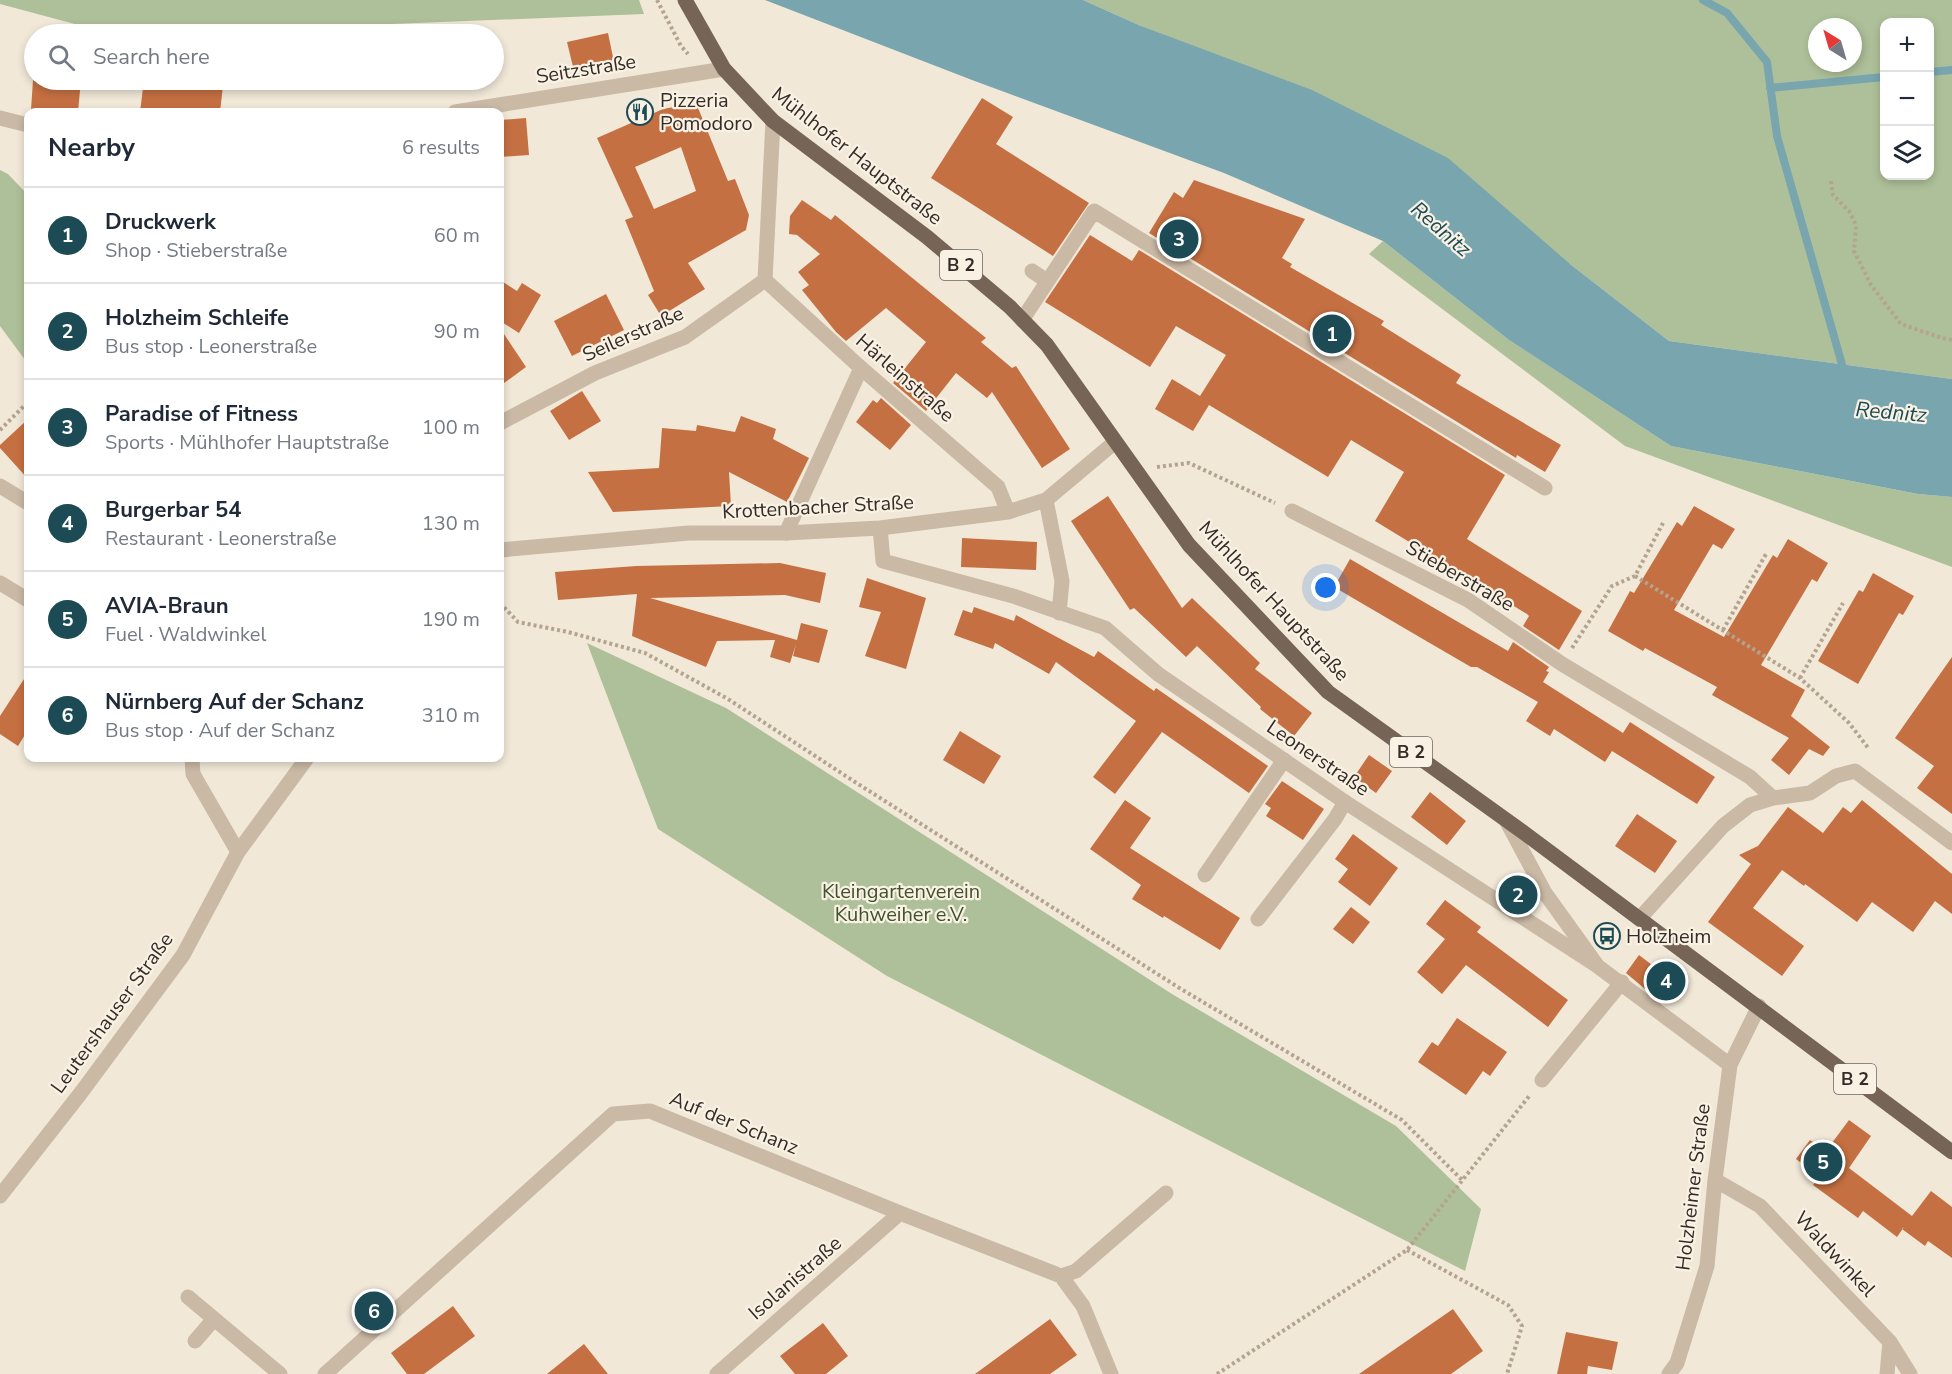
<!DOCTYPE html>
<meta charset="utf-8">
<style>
:root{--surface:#fff;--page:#f2f2f3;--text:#1f2937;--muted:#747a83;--line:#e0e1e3;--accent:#1c4b55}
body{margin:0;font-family:"Nunito Sans",sans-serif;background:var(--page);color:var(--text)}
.controls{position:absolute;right:18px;top:18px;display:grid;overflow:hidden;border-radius:12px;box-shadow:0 3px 9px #0003}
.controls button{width:54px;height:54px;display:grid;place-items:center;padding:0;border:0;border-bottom:2px solid var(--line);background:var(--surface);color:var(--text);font:30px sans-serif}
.compass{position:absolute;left:1808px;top:18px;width:54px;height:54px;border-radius:50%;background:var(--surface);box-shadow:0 3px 9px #0003;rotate:323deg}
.you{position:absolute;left:1326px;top:588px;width:21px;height:21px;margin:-15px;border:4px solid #fff;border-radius:50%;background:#1a73e8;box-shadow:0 0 0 9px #1a73e833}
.badge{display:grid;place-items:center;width:39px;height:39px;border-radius:50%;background:var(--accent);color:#fff;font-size:20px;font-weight:700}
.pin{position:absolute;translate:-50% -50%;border:3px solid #fff;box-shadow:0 2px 6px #0006}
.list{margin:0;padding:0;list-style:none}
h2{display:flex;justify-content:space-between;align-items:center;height:78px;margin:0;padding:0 24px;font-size:26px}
h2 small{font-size:20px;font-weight:400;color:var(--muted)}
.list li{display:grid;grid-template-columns:39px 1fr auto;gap:18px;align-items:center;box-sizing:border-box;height:96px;padding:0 24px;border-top:2px solid var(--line)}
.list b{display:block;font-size:22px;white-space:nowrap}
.list p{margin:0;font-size:20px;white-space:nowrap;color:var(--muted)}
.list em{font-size:20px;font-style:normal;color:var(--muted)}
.icon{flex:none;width:33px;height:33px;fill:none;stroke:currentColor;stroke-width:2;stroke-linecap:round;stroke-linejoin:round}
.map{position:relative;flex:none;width:1952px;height:1374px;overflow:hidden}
.search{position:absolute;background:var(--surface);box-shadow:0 3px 9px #0003;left:24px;top:24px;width:480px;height:66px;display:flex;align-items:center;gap:15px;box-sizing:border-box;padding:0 21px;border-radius:33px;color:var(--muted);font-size:22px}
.panel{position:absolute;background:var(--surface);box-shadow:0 3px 9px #0003;left:24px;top:108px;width:480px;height:654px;border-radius:12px}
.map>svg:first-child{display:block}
.green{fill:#aec099;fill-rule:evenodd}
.water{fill:#78a5ae}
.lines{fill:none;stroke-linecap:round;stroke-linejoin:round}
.stream{stroke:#78a5ae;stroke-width:8}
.building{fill:#c57042;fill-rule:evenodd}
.path{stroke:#b4a38f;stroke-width:4;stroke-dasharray:3 3;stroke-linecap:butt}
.service{stroke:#c9b9a5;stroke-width:15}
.minor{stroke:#c9b9a5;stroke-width:15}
.primary{stroke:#766557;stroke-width:15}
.labels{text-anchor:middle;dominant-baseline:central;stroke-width:4.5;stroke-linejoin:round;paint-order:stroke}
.shield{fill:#f9f2e4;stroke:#6f675f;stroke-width:1.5}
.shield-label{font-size:18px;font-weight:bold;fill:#342c26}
.street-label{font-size:20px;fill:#342c26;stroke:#f9f2e4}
.poi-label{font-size:20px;fill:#342c26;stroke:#f9f2e4;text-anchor:start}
.park-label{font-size:20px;fill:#3f522a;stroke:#f9f2e4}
.water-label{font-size:21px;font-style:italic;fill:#1c4b55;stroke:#f9f2e4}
</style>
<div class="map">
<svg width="1952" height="1374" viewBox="0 0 1952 1374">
<rect width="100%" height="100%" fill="#f1e8d8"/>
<path class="green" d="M 0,0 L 639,0 L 644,14 L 317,27 L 208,34 L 112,34 L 0,4 Z
M 1083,0 L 1952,0 L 1952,379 L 1669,341 L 1570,264 L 1141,26 ZM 1884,22 L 1930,22 L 1930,176 L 1884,176 ZM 1817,27 L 1853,27 L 1853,63 L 1817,63 Z
M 0,170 L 8,174 L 28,195 L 28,364 L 0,326 Z
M 1383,241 L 1509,340 L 1671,446 L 1918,494 L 1952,497 L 1952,567 L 1625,446 L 1369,254 Z
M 587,643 L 726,708 L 1172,994 L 1396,1126 L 1481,1209 L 1465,1271 L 887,976 L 658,829 Z"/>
<path class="water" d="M 765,0 L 1083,0 L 1141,26 L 1312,90 L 1448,158 L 1570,264 L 1669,341 L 1952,379 L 1952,497 L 1918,494 L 1671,446 L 1509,340 L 1383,241 L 1224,173 L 972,80 Z"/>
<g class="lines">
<path class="stream" d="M 1703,0 L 1727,13 L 1767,62 L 1777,136 L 1845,375
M 1930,72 L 1952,70
M 1770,88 L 1884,77"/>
</g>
<path class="building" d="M 608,33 L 614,62 L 574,71 L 567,42 Z
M 33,80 L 81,80 L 78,112 L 31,110 Z
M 144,80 L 223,86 L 220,112 L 140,112 Z
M 982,98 L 1013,117 L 996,144 L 1089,203 L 1053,256 L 931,178 Z
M 696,103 L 728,181 L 735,179 L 749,215 L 746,230 L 688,263 L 705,289 L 661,316 L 648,295 L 654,291 L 625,220 L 633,217 L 597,138 L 663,109 ZM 681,147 L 696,191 L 654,209 L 635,167 Z
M 526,118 L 529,155 L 500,157 L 500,120 Z
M 1194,180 L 1305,219 L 1282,258 L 1292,264 L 1290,267 L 1384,321 L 1381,325 L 1461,375 L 1456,383 L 1561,445 L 1545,472 L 1517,455 L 1516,458 L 1149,233 L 1174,192 L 1183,198 Z
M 802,200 L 831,220 L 835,215 L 986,338 L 981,342 L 1012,368 L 1016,366 L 1070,449 L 1042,468 L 992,392 L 987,398 L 956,373 L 926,411 L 893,383 L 926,342 L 886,308 L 846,341 L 836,332 L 802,290 L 809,285 L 798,272 L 820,254 L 797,235 L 789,234 L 790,216 Z
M 1090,235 L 1132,261 L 1139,250 L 1505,475 L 1467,539 L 1582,611 L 1559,650 L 1523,626 L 1529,616 L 1527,614 L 1375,521 L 1404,472 L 1351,440 L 1328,477 L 1209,405 L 1193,431 L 1155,409 L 1172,379 L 1200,396 L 1226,355 L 1176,326 L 1150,367 L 1045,302 Z
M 500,280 L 517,291 L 522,283 L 541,295 L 519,333 L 500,321 Z
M 606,294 L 624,330 L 572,356 L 554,321 Z
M 500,328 L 526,367 L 500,386 Z
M 582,391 L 601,421 L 569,440 L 550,411 Z
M 881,398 L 911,425 L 890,450 L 856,422 L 873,400 L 877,403 Z
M 741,416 L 776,429 L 773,439 L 809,458 L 787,502 L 729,472 L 731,506 L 613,512 L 588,472 L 659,468 L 662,428 L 696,431 L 697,425 L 735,432 Z
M 28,419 L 28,479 L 0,448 L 0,445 Z
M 1108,496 L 1182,608 L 1192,598 L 1260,663 L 1255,669 L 1312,713 L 1294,736 L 1260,709 L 1261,707 L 1197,646 L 1186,657 L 1134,608 L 1130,610 L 1071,521 Z
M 1694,506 L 1735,529 L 1722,549 L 1713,544 L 1674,610 L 1724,637 L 1773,555 L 1777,558 L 1788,539 L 1828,563 L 1817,582 L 1812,579 L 1761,665 L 1805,690 L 1791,716 L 1830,747 L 1823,756 L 1809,749 L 1789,775 L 1771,760 L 1789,738 L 1712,695 L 1717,687 L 1645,648 L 1643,651 L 1608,631 L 1630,591 L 1634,593 L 1677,522 L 1682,526 Z
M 962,538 L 1037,542 L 1036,570 L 961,567 Z
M 1350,559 L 1508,651 L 1513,642 L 1549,667 L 1546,671 L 1549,672 L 1543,682 L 1623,733 L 1630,722 L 1715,777 L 1697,804 L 1612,751 L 1605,762 L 1554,729 L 1550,736 L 1526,721 L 1538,702 L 1477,667 L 1471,667 L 1428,642 L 1334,587 Z
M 780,563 L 826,573 L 820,603 L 785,595 L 650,598 L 797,640 L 801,623 L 828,630 L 819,663 L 793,656 L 796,644 L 790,663 L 770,657 L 775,640 L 717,641 L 706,667 L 632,636 L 637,594 L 558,600 L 555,572 L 636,566 Z
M 1873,573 L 1914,596 L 1903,615 L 1899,613 L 1858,684 L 1818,661 L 1859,590 L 1863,592 Z
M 867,578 L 926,598 L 906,669 L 865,656 L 881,612 L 859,607 Z
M 974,607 L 1014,621 L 1016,615 L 1094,657 L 1098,651 L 1154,691 L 1156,688 L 1268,766 L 1249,793 L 1162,732 L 1115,794 L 1093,777 L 1136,721 L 1056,662 L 1049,674 L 995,643 L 993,649 L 954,635 L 963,610 L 972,613 Z
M 1952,657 L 1952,814 L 1917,788 L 1934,766 L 1895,738 Z
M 28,673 L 28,730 L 18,746 L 0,734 L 0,716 Z
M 960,731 L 1001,756 L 984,784 L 943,760 Z
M 1369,755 L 1392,771 L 1376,793 L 1354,777 Z
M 1282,781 L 1324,809 L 1303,840 L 1266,816 L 1271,808 L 1265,804 Z
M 1430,792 L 1466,821 L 1447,845 L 1411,817 Z
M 1125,800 L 1151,818 L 1130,848 L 1240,918 L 1220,950 L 1164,916 L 1163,918 L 1132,899 L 1141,885 L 1090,849 Z
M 1862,800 L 1952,874 L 1952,914 L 1935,901 L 1913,932 L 1872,902 L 1857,922 L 1805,884 L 1804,886 L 1782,870 L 1753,908 L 1804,946 L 1782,976 L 1708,922 L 1751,864 L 1739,855 L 1758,846 L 1788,807 L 1823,833 L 1843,807 L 1851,813 Z
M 1637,814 L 1677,841 L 1655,873 L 1615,846 Z
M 1353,834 L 1398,868 L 1370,906 L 1338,882 L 1348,869 L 1335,859 Z
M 1445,900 L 1481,927 L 1477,932 L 1568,1000 L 1548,1027 L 1466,965 L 1442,994 L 1417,972 L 1445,939 L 1426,924 Z
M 1351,907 L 1370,922 L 1353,944 L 1333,929 Z
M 1639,955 L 1665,975 L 1651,994 L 1626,973 Z
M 1457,1018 L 1507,1052 L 1490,1076 L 1483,1071 L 1466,1095 L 1418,1062 L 1432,1042 L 1438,1046 Z
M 1849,1120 L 1871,1136 L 1849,1168 L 1912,1216 L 1931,1191 L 1952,1207 L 1952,1258 L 1928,1241 L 1925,1246 L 1902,1229 L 1904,1227 L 1897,1237 L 1863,1211 L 1858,1218 L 1813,1185 L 1819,1177 L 1796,1159 L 1810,1140 L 1826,1151 Z
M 453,1306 L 475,1336 L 424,1374 L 407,1374 L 391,1353 Z
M 1453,1309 L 1483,1351 L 1451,1374 L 1359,1374 Z
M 1050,1319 L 1077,1355 L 1050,1374 L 975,1374 Z
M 823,1323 L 848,1356 L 826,1374 L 795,1374 L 780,1356 Z
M 1566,1332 L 1618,1342 L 1612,1370 L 1588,1366 L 1587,1374 L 1557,1374 Z
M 584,1344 L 608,1374 L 547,1374 Z"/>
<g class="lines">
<path class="path" d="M 657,0 L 681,46 L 688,54
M 1831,181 L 1833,195 L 1849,211 L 1856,225 L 1854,251 L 1871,285 L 1901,324 L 1942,338 L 1952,340
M 0,430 L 28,402
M 1157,467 L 1189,463 L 1275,503
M 1635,576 L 1800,678 L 1849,723 L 1869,749
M 500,603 L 518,622 L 568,632 L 645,653 L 728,699 L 855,782 L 1181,989 L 1402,1120 L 1463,1181
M 1723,630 L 1766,554
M 1572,648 L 1612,586 L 1635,576 L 1663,523
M 1800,678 L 1843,603
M 1407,1250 L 1508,1305 L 1522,1326 L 1507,1374
M 1217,1374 L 1407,1250 L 1530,1095"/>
<path class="service" d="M 1032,271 L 1047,281
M 1022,320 L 1094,211 L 1545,488
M 786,533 L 861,368
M 192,758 L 193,774 L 238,852
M 1507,822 L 1545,893 L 1596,964
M 1205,875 L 1284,760
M 1258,919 L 1335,819 L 1345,802
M 1542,1080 L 1622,982
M 1061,1276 L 1076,1271 L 1166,1193
M 188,1297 L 280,1374
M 195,1341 L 214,1319
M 1887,1374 L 1890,1342"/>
<path class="minor" d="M 455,112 L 724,69
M 0,118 L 28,125
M 765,280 L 861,368 L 998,487 L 1008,512
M 765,280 L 773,121
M 500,423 L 595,373 L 685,337 L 765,280
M 0,486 L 28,503
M 1046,500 L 1062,581 L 1059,613
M 1292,511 L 1468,600 L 1562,664 L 1750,777 L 1773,798
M 880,528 L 883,561 L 1013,596 L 1105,628 L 1158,674 L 1345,802 L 1596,965 L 1730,1065
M 500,550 L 689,533 L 786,533 L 880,528 L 1008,512 L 1046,500 L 1115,442
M 0,583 L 28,600
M 1640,918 L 1723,826 L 1750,805 L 1773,798 L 1810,793 L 1836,776 L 1855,771 L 1952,843
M 1715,1180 L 1760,1206 L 1890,1342 L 1910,1374
M 0,1196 L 80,1094 L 183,955 L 238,852 L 307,758
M 325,1374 L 613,1114 L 650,1111 L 900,1213 L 1061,1276 L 1083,1306 L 1111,1374
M 717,1374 L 900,1213
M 1669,1374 L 1677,1363 L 1707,1266 L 1715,1180 L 1730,1065 L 1759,1006"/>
<path class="primary" d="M 685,0 L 724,69 L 773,121 L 927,237 L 1010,307 L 1047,345 L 1189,545 L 1328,692 L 1527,835 L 1952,1152"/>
</g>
<defs>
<symbol id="restaurant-ring" viewBox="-11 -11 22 22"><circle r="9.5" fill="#f9f2e4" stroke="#1c4b55" stroke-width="1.5"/><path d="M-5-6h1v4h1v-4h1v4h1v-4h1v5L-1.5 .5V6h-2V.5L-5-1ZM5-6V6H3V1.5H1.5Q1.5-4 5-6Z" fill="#1c4b55"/></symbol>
<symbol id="bus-ring" viewBox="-11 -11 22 22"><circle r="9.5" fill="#f9f2e4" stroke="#1c4b55" stroke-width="1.5"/><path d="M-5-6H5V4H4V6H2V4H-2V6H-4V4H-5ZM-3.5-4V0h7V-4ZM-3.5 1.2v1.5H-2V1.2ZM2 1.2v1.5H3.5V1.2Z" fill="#1c4b55"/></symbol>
</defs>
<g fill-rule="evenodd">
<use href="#restaurant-ring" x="625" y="97" width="30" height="30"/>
<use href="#bus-ring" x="1592" y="921" width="30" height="30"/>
</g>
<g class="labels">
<g class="shield">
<rect x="940" y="250" width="42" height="30" rx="4.5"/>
<rect x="1390" y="737" width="42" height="30" rx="4.5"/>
<rect x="1834" y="1064" width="42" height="30" rx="4.5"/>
</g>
<g class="shield-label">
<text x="961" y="265">B 2</text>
<text x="1411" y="752">B 2</text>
<text x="1855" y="1079">B 2</text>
</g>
<g class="street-label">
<text transform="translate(586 69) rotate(-9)">Seitzstraße</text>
<text transform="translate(857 156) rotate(38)">Mühlhofer Hauptstraße</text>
<text transform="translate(633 334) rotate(-24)">Seilerstraße</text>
<text transform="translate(905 378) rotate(41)">Härleinstraße</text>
<text transform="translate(818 507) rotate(-3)">Krottenbacher Straße</text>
<text transform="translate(1460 576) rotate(30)">Stieberstraße</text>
<text transform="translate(1274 601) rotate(47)">Mühlhofer Hauptstraße</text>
<text transform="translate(1318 758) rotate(34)">Leonerstraße</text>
<text transform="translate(112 1013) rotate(-54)">Leutershauser Straße</text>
<text transform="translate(734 1123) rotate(22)">Auf der Schanz</text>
<text transform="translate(1693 1187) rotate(-83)">Holzheimer Straße</text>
<text transform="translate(1835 1254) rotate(47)">Waldwinkel</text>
<text transform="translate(795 1278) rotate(-41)">Isolanistraße</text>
</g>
<g class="poi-label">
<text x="660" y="100">Pizzeria<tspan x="660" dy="23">Pomodoro</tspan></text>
<text x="1626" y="936">Holzheim</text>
</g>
<g class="park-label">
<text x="901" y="891">Kleingartenverein<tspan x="901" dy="23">Kuhweiher e.V.</tspan></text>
</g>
<g class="water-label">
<text transform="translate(1441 229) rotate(41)">Rednitz</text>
<text transform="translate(1891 412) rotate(5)">Rednitz</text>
</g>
</g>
</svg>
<div class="controls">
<button>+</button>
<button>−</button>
<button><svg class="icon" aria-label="layers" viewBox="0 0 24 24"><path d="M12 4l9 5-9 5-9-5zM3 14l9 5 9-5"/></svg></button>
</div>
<svg class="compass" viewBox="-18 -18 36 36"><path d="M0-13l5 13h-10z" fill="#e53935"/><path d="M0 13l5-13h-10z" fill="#747a83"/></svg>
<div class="you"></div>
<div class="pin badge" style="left:1332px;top:334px">1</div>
<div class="pin badge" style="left:1518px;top:895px">2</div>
<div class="pin badge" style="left:1179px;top:239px">3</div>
<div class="pin badge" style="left:1666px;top:981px">4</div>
<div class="pin badge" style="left:1823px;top:1162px">5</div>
<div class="pin badge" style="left:374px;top:1311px">6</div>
<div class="search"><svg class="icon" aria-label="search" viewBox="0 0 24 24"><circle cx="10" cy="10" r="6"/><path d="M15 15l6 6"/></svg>Search here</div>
<section class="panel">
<h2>Nearby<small>6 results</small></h2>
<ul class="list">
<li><span class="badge">1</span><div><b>Druckwerk</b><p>Shop · Stieberstraße</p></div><em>60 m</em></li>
<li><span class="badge">2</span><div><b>Holzheim Schleife</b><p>Bus stop · Leonerstraße</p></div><em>90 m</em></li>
<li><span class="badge">3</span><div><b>Paradise of Fitness</b><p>Sports · Mühlhofer Hauptstraße</p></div><em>100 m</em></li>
<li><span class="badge">4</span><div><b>Burgerbar 54</b><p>Restaurant · Leonerstraße</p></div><em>130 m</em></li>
<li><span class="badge">5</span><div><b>AVIA-Braun</b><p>Fuel · Waldwinkel</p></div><em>190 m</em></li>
<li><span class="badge">6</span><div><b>Nürnberg Auf der Schanz</b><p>Bus stop · Auf der Schanz</p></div><em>310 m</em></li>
</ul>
</section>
</div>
